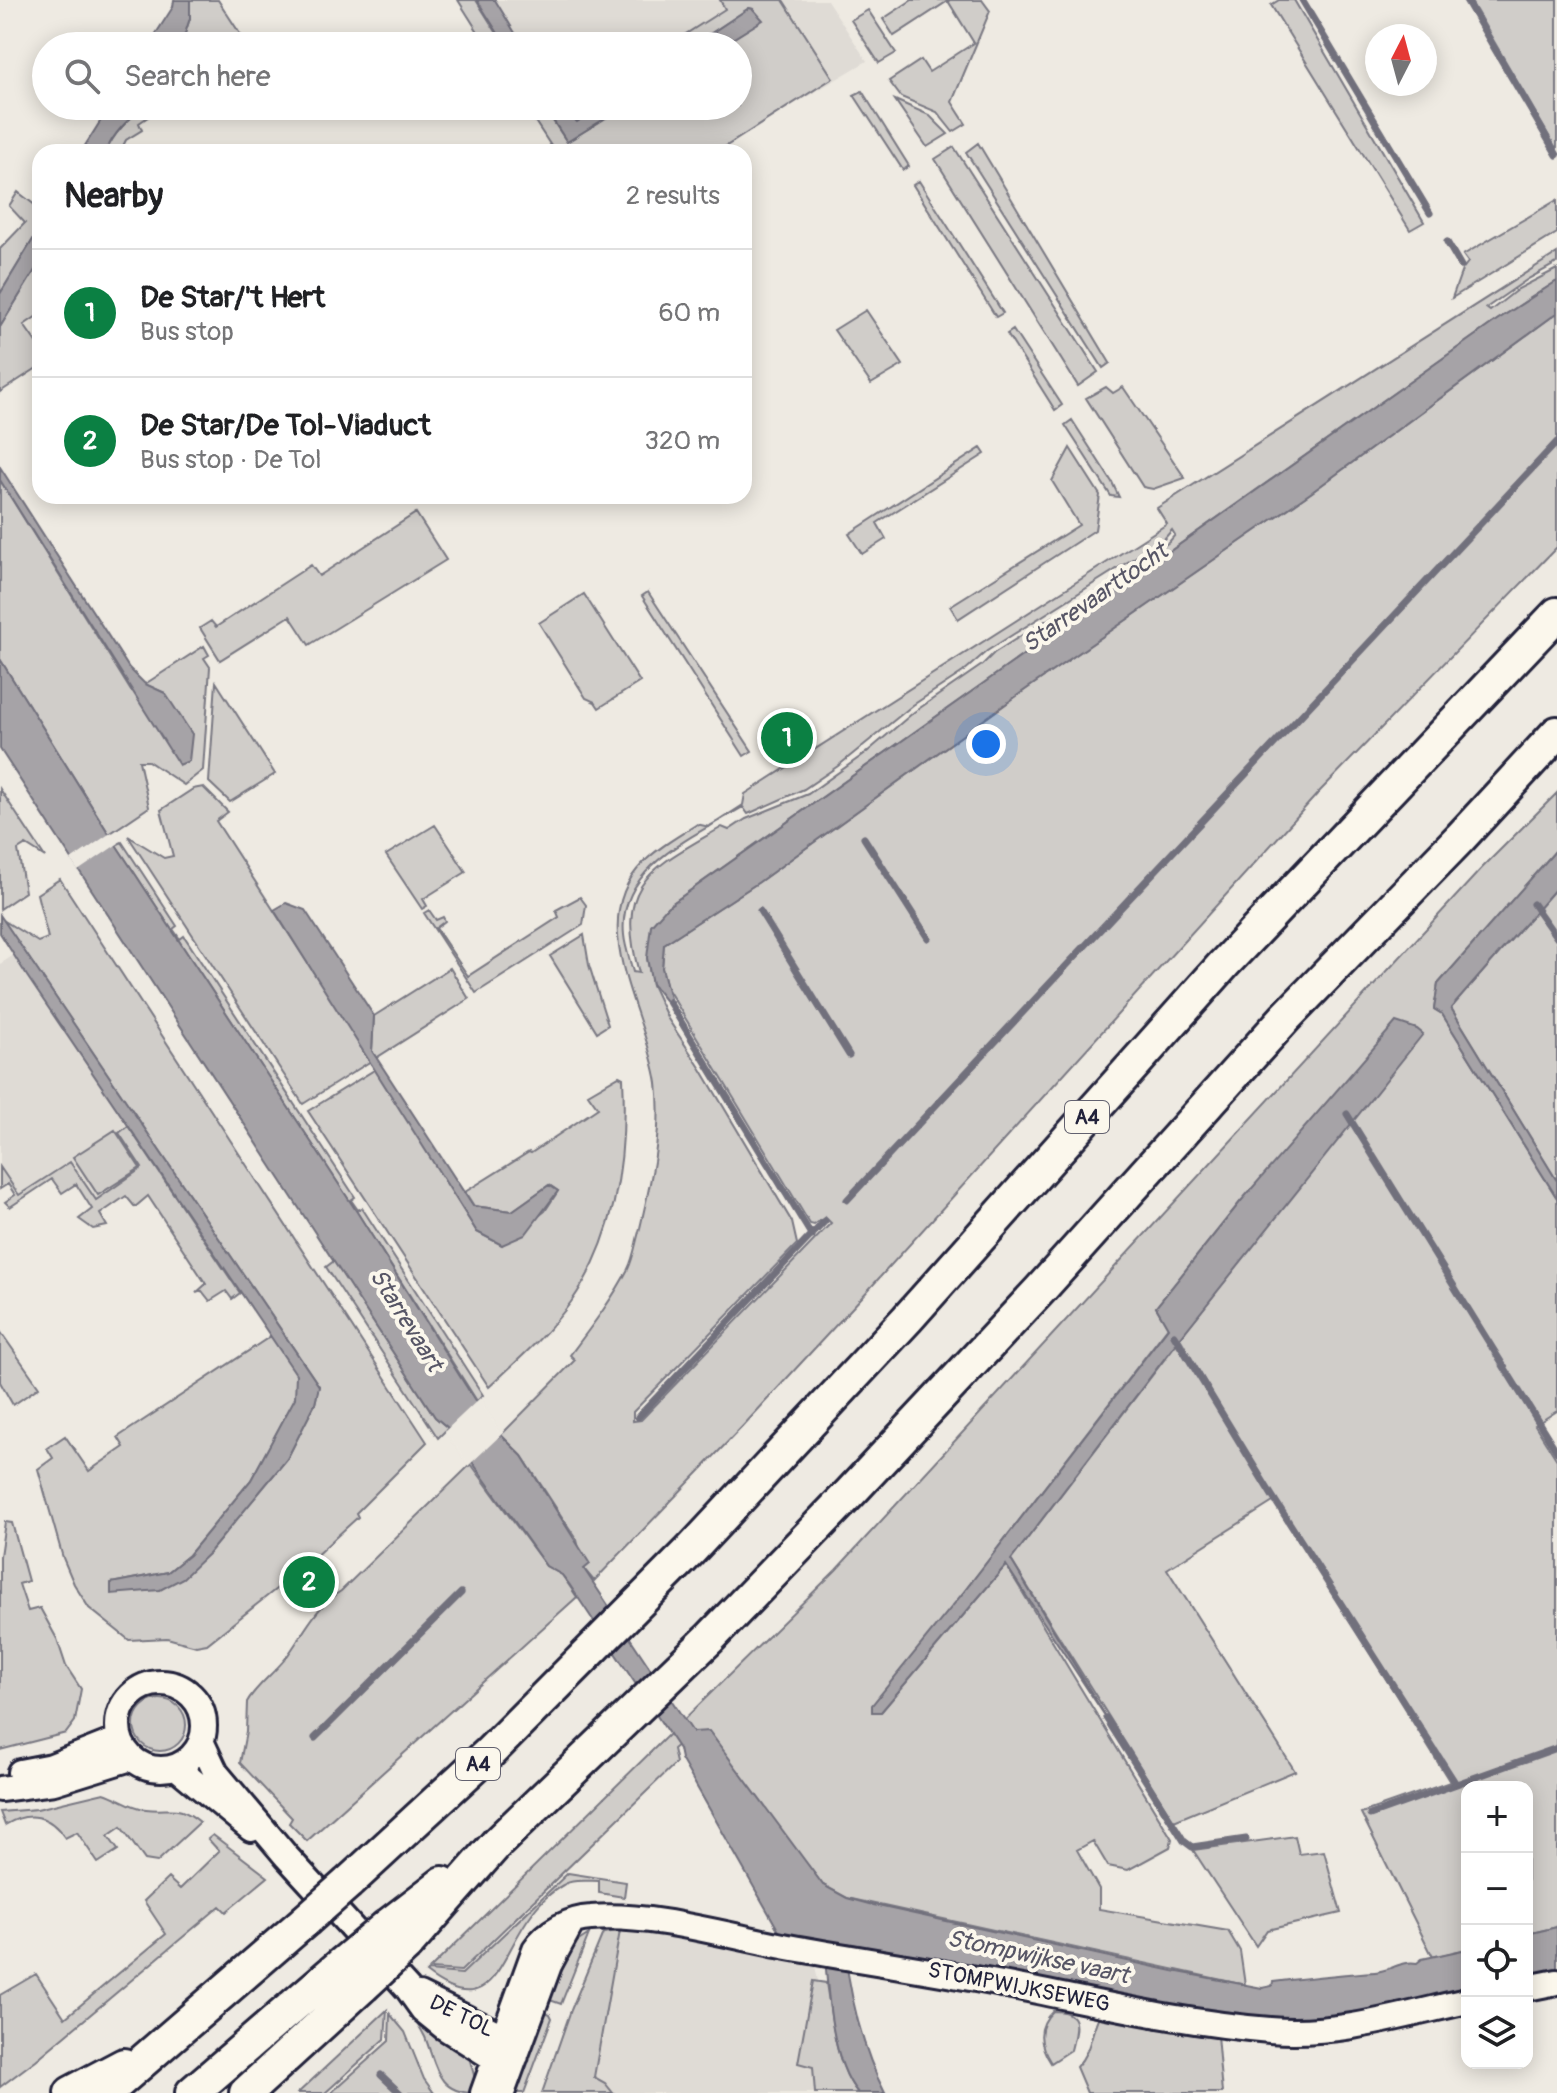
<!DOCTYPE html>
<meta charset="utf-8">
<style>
:root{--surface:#fff;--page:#f2f2f2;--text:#202124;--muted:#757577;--line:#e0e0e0;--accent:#0b8043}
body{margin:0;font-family:Pangolin,sans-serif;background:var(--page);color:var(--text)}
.controls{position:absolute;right:24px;bottom:24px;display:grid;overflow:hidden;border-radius:16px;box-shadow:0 4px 20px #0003}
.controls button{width:72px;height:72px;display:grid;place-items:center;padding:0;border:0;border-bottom:2px solid var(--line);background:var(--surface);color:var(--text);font:40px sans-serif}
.compass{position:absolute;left:1365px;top:24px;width:72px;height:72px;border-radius:50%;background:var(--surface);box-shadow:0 4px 20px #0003;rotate:6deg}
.you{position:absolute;left:986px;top:744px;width:28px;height:28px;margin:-20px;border:6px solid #fff;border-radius:50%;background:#1a73e8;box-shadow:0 0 0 12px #1a73e833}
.badge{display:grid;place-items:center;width:52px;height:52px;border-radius:50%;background:var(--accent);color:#fff;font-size:26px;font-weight:700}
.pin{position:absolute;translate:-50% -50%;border:4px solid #fff;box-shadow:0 2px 8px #0006}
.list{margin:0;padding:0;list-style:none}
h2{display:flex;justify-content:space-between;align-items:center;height:104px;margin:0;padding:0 32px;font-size:34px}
h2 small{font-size:26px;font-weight:400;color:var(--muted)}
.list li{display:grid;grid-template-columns:52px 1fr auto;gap:24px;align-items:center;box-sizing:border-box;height:128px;padding:0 32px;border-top:2px solid var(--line)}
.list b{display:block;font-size:30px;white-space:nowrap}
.list p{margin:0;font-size:26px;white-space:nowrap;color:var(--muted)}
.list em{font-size:26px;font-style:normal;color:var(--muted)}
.icon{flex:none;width:44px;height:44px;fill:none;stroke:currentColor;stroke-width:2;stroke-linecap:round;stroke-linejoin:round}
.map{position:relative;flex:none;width:1557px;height:2093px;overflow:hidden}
.search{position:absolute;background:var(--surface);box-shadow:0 4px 20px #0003;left:32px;top:32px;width:720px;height:88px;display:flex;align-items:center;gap:20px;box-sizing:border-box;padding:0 28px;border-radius:44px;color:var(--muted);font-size:30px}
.panel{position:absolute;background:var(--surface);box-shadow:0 4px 20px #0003;left:32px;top:144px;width:720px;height:360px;border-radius:24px}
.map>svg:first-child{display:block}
.built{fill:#dfdbd5}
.green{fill:#d0cdc9;stroke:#797882;stroke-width:2;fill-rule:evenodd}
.water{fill:#a6a3a7;stroke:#716f7c;stroke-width:2}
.pier{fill:#eeeae2}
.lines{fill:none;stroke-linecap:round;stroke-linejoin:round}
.stream{stroke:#716f7c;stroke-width:7}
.secondary-casing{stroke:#22223b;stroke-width:30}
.highway-casing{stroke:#22223b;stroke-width:38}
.secondary{stroke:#fbf7ec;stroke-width:24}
.highway{stroke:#fbf7ec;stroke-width:32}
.highway-bridge-casing{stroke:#22223b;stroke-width:38;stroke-linecap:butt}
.highway-bridge{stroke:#fbf7ec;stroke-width:32}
.labels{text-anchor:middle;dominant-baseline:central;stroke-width:8;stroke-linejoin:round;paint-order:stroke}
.shield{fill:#fbf7ec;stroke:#636270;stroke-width:2}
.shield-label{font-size:20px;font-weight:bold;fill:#22223b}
.street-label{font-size:22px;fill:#22223b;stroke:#fbf7ec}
.water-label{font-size:24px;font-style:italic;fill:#575666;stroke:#fbf7ec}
</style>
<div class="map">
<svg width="1557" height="2093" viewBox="0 0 1557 2093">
<rect width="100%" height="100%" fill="#eeeae2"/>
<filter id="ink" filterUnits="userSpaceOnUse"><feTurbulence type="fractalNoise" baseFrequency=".0125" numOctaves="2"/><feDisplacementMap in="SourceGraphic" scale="16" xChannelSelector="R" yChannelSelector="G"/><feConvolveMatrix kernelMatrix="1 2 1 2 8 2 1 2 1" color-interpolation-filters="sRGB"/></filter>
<g filter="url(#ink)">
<path class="built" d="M 490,0 L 827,0 L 867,61 L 714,152 L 583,152 L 555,106 L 738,106 L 738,46 L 518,46 Z
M 14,955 L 119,1113 L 126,1126 L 118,1133 L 142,1168 L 96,1199 L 70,1161 L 20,1195 L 0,1166 L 0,964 Z
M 635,1929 L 814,1960 L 832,2055 L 850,2093 L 592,2093 L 620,1931 Z"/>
<path class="green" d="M 190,0 L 218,0 L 248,46 L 181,46 L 190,18 Z
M 458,0 L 476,0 L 505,46 L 487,46 Z
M 720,0 L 783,0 L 833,78 L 717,152 L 555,152 L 525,106 L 543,106 L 567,142 L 625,106 L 738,106 L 738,46 L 721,46 L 762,20 L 753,9 L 749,8 L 692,46 L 667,46 L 725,9 Z
M 912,0 L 982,0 L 990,11 L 952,102 L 966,124 L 953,132 L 937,112 L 901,97 L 889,81 L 921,60 L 929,72 L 974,43 L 948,1 L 894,36 L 883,19 Z
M 1279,0 L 1294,0 L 1424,222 L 1410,230 L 1271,5 Z
M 1470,0 L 1557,0 L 1557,150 Z
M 868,10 L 896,53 L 879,63 L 851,20 Z
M 862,91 L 909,166 L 903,170 L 854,95 Z
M 895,100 L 929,115 L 948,134 L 927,147 Z
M 144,106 L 164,106 L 139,123 L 142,130 L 126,140 L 120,152 L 106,152 C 113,133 129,119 144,106 Z
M 978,143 L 1110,363 L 1103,368 L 966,152 Z
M 954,147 L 1098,372 L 1078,386 L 935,159 Z
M 919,181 L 1003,313 L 996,317 L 913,185 Z
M 18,192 L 40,209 L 40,228 L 0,294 L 0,249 L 25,223 L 9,206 Z
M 1557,200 L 1557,233 L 1452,298 L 1462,270 L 1468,262 L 1463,255 Z
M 1557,253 L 1557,263 L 1528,279 L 1486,308 L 1490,311 L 1518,289 L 1557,269 L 1557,281 L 1497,320 L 667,907 L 647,958 L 652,985 L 668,1019 L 701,1069 L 792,1222 L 797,1244 L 633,1412 L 633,1421 L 641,1420 L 831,1223 L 825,1217 L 814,1225 L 810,1224 L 667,988 L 662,968 L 664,944 L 759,882 L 1025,690 L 1312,492 L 1557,313 L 1557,547 L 1320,791 L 862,1297 L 742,1427 L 594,1581 L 584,1569 L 577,1540 L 522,1456 L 501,1435 L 575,1360 L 570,1355 C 591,1327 612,1300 628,1269 C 634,1257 636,1241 640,1228 C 651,1181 663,1132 657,1083 C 647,1014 583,923 643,863 C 658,847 679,836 697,824 L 709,827 L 743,805 L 745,794 L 1167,524 L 1157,508 ZM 1172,530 L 1175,535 L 1169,542 L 1085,601 L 1041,623 L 994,653 L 982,665 L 914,712 L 867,752 L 808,794 L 746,819 L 729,830 L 722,827 C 651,869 614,881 639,973 L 633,972 C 630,960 625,947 624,935 C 617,867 695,836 743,807 L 748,814 L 804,789 L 838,766 L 913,705 L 963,672 L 987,651 L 1164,539 Z
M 40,262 L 40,314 L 24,325 L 40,348 L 40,366 L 0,392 L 0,327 Z
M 866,310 L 903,365 L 871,384 L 834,330 Z
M 1013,330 L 1062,405 L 1055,410 L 1007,334 Z
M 1106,387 L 1113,393 L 1123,387 L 1185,478 L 1153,489 L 1143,487 L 1086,398 Z
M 1072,420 L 1112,482 L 1119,497 L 1111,496 L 1065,425 Z
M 981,448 L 985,454 L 877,523 L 886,539 L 862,554 L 849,534 Z
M 1070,448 L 1100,495 L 1095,530 L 958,619 L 950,606 L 1079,525 L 1052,481 Z
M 0,480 L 131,691 L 165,693 L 145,684 L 204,646 L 209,655 L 204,658 L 210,667 L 203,770 L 184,785 L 148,761 L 139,761 L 149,807 L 109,834 L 0,659 Z
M 416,513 L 446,560 L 309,645 L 290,616 L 220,660 L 200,628 L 211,621 L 216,627 L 311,565 L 319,576 Z
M 648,592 L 752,751 L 744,756 L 642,596 Z
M 584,594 L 640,682 L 599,708 L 595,702 L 586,698 L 539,623 Z
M 216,682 L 275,774 L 230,802 L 209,782 Z
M 203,787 L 228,812 L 216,821 L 371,1061 L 303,1104 L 128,836 L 164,858 L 173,856 L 161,810 L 193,789 Z
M 0,789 L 45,857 L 26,845 L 18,850 L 25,892 L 0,909 Z
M 1557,793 L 1557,849 L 1438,984 L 1434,1009 L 1442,1014 L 1557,1198 L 1557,1411 L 1535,1425 L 1557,1460 L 1557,1927 L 1527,1934 L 1527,1787 L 1467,1787 L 1467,1949 L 1433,1957 L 1361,1813 L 1450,1782 L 1273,1497 L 1273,1502 L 1167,1569 L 1295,1771 L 1174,1821 L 1011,1560 L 1177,1343 L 1250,1459 L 1180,1338 L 1363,1107 L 1241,1201 L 1156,1307 L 1168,1327 L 963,1593 L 881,1712 L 1006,1565 L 1172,1839 L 1170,1847 L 1128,1870 L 1108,1866 L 1093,1841 L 1077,1850 L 1099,1889 L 1099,1909 L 1228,1931 L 1240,1951 L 1245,1985 L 847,1898 L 823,1885 L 780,1829 L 693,1732 L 673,1749 L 676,1763 L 461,1971 L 430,1969 L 836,1570 L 1482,868 Z
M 435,825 L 466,872 L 423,899 L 427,906 L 422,909 L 386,855 Z
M 122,842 L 177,926 L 173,929 L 180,939 L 184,936 L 355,1197 L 351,1200 L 358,1210 L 362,1208 L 483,1395 L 477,1401 L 349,1200 L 116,845 Z
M 60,879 L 427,1442 L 356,1513 L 358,1517 L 300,1570 L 207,1644 L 196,1646 L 167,1638 L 129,1640 L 89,1608 L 74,1584 L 63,1558 L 38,1469 L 53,1458 L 47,1448 L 65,1436 L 89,1471 L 124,1447 L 118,1437 L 271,1336 L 296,1373 L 296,1397 L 251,1480 L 189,1555 L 168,1572 L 111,1583 L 160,1590 L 209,1553 L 287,1459 L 315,1404 L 319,1386 L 3,920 L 38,942 L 48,938 L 37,894 Z
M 1557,887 L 1557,1181 L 1451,1008 Z
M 580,897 L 586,905 L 583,925 L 476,993 L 424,913 L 429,910 L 436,920 L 443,917 L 445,921 L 436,928 L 468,976 L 559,917 L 556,910 Z
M 584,935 L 589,965 L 608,1025 L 597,1032 L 550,956 Z
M 450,968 L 469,999 L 376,1058 L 372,1051 L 374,1016 Z
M 376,1069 L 477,1232 L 502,1245 L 545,1211 L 558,1191 L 549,1185 L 512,1211 L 474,1206 L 465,1192 L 529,1152 L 531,1153 L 598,1108 L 588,1094 L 619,1076 L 623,1078 C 627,1155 616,1238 571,1302 C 548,1334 518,1360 489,1387 L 308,1111 Z
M 128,1126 L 240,1293 L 232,1299 L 226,1291 L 210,1301 L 202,1291 L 196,1293 L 206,1284 L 148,1196 L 135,1207 L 126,1196 L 100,1214 L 107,1226 L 93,1229 L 79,1219 L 92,1209 L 76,1184 L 62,1193 L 52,1179 L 10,1207 L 5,1202 L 15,1195 L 8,1184 L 0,1189 L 0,1167 L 19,1195 L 70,1162 L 96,1200 L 142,1168 L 119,1133 Z
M 115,1130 L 140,1168 L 98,1195 L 73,1157 Z
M 334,1261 L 435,1417 L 448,1428 L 438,1438 L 326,1267 Z
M 0,1331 L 39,1387 L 13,1405 L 0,1382 Z
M 471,1464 L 546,1566 L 562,1575 L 577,1597 L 307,1841 L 289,1823 L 292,1818 L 240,1763 L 246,1732 L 247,1702 C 256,1686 273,1674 285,1659 C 302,1637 315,1606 341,1591 Z
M 5,1522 L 12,1523 L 28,1581 L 19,1584 L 28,1611 L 40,1608 L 57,1639 L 66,1666 L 81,1689 L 75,1721 L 66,1733 L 0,1750 L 0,1556 Z
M134 1725a26 26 0 1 1 52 0a26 26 0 1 1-52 0Z
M 104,1793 C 118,1797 131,1808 146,1809 C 172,1812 177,1803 200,1822 L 157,1862 L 145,1860 L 121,1827 L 108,1836 L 118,1850 L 98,1863 L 77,1832 L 65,1838 C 50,1815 29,1810 5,1825 L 0,1812 L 37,1809 Z
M 213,1835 L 268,1877 L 226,1912 L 220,1906 L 36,2060 L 0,2087 L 0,1995 L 36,1974 L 65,2018 L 166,1934 L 144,1901 L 168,1878 L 180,1889 L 219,1851 L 208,1839 Z
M 1295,1836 L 1299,1854 L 1324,1851 L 1341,1913 L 1267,1930 L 1256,1946 L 1193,1850 Z
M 568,1873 L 626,1882 L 624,1897 L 599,1893 L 599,1881 C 588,1881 572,1879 563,1885 C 552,1891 538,1904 531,1915 C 500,1955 493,2025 426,1973 L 428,1971 L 462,1974 Z
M 620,1931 L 594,2077 L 605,2083 L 613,2093 L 542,2093 L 571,2010 L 603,1933 Z
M 589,1934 L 561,2004 L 544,1998 L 571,1946 Z
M 813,1981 L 826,1983 C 832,2018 835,2066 858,2093 L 815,2093 L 813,2067 L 798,2063 Z
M 411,2007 L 469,2057 L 474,2075 L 474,2093 C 436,2093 436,2064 425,2037 C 420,2027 414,2018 408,2010 Z
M 539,2009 L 550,2014 L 552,2018 L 524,2093 L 509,2093 Z
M 387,2010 L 385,2039 L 325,2093 L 298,2093 Z
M 1053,2011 C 1083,2011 1076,2029 1071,2050 L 1051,2063 C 1039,2045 1036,2027 1053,2011 Z
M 390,2014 L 405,2032 L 424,2079 L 434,2093 L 331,2093 L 389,2041 Z
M 1100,2014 L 1217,2035 L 1222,2093 L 1087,2093 L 1076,2067 C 1092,2051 1090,2033 1100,2014 Z"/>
<path class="water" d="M 174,0 L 190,0 L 190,18 L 181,46 L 148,46 L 173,7 Z
M 477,0 L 495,0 L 523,46 L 506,46 Z
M 749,8 L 753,9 L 763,20 L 721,46 L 692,46 Z
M 110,106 L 144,106 C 129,119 113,133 106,152 L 81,152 Z
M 544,106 L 560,106 L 577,122 L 601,106 L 625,106 L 567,142 Z
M 40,228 L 40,262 L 0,327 L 0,294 Z
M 1557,281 L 1557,313 L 1312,492 L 1025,690 L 759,882 L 664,944 L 662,968 L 673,1010 L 652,984 L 647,958 L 651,925 L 667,907 L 1497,320 Z
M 0,467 L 129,668 L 145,684 L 165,693 L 192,734 L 189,761 L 179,765 L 0,480 Z
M 0,659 L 109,834 L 357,1212 L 498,1437 L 501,1435 L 522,1456 L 590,1564 L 584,1569 L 684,1719 L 693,1732 L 709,1731 L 823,1885 L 847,1898 L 869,1904 L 1173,1971 L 1262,1988 L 1272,1986 L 1273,1982 C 1307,1978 1341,1974 1375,1972 C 1390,1971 1402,1960 1417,1963 L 1422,1959 L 1467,1949 L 1467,1991 L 1320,2019 L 1259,2019 L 1182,2009 L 847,1943 L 844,1946 C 850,1995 862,2049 885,2093 L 858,2093 C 830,2061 827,1983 824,1941 L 780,1933 L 681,1759 L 679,1749 L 569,1584 L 562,1575 L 546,1566 L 448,1428 L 435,1417 L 0,749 Z
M 1557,849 L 1557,887 L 1451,1008 L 1557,1181 L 1557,1198 L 1442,1014 L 1434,1009 L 1438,984 Z
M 286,903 L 305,910 L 374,1016 L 372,1051 L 473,1206 L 512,1211 L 549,1185 L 558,1191 L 525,1235 L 502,1245 L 477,1232 L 274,910 Z
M 0,915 L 319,1386 L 315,1404 L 287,1459 L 209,1553 L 183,1578 L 160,1590 L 111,1594 L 111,1583 L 168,1572 L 189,1555 L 251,1480 L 295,1398 L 296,1374 L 27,976 L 0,933 Z
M 1396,1022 L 1417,1029 L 1423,1034 L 1180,1338 L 1011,1560 L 1111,1725 L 1006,1565 L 881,1712 L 872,1712 L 872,1705 L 963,1593 L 1168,1328 L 1156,1307 L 1241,1201 Z
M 1557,1927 L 1557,1971 L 1527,1978 L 1527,1934 Z"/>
<path class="pier" d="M 112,832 L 119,843 L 78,871 L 71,860 Z
M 480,1398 L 499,1431 L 504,1432 L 468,1466 L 445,1431 Z"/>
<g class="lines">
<path class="stream" d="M 1302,0 L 1430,213
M 1466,0 L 1557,155
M 1447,242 L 1461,266
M 864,838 L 928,938
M 1533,904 L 1557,938
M 760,911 L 849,1055
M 669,1002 L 812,1236
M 1347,1114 L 1557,1452
M 847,1200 L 1557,442
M 1174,1335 L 1271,1494 L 1456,1784
M 638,1417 L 825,1221
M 1106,1718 L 1184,1841 L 1192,1847 L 1246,1839
M 315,1738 L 461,1593
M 1370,1815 L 1557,1748
M 381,2075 L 400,2093"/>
<defs>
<path id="secondary" d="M118 1726a43 43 0 1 1 86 0a43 43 0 1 1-86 0Z
M 202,1743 L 216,1773 L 287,1857 L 408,1989 L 423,2010 L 444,2027 L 495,2059 L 516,2056
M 176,1767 L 251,1829
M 20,1772 L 52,1766 L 120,1739
M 0,1789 L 54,1782 L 131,1758
M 1527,1988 L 1557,1982
M 419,1995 L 503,2036 L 511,2047
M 483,2093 L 535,1949 C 547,1931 570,1919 591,1918 C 652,1913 728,1936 788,1947 C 859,1960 931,1970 1002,1984 C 1091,2001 1180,2023 1270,2030 C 1336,2036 1404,2015 1467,2001
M 502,2093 L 549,1965 L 571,1924"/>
<path id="highway" d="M 348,1883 L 489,1753 L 690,1551 L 907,1319 L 1224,964 L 1557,614
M 387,1926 L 443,1883
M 406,1946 L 497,1843 L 710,1638 L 850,1493 L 1040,1290 L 1285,1018 L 1460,838 L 1557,733
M 71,2093 L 124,2065
M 106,2093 L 305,1921
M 192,2093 L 343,1963
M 246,2093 L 363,1986"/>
</defs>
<use href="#secondary" class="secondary-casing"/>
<use href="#highway" class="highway-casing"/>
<use href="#secondary" class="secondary"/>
<use href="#highway" class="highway"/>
<defs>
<path id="highway-bridge" d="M 305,1921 L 348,1883
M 343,1963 L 387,1926
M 363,1986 L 406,1946"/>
</defs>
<use href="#highway-bridge" class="highway-bridge-casing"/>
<use href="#highway-bridge" class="highway-bridge"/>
</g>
</g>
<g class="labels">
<g class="shield">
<rect x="1065" y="1101" width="44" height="32" rx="6"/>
<rect x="456" y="1748" width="44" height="32" rx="6"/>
</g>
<g class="shield-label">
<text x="1087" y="1117">A4</text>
<text x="478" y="1764">A4</text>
</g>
<g class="street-label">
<text transform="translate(1019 1987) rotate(11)">STOMPWIJKSEWEG</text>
<text transform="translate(462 2016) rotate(26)">DE TOL</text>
</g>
<g class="water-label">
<text transform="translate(1095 598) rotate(-35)">Starrevaarttocht</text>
<text transform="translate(406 1320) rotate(58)">Starrevaart</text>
<text transform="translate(1038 1957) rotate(12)">Stompwijkse vaart</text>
</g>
</g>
</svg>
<div class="controls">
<button>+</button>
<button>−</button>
<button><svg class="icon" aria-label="locate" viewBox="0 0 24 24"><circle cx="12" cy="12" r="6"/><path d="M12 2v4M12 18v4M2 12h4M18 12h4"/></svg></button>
<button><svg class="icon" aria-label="layers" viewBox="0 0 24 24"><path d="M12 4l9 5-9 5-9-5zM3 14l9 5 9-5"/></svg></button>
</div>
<svg class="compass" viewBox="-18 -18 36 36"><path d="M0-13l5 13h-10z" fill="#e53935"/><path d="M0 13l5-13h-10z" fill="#757577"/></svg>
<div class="you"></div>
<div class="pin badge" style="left:787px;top:738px">1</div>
<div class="pin badge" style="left:309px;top:1582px">2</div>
<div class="search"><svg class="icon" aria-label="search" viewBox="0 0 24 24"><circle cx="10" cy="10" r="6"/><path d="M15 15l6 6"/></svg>Search here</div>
<section class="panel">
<h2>Nearby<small>2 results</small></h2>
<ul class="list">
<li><span class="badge">1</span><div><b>De Star/'t Hert</b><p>Bus stop</p></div><em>60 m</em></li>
<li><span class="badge">2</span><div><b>De Star/De Tol-Viaduct</b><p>Bus stop · De Tol</p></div><em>320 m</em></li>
</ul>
</section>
</div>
